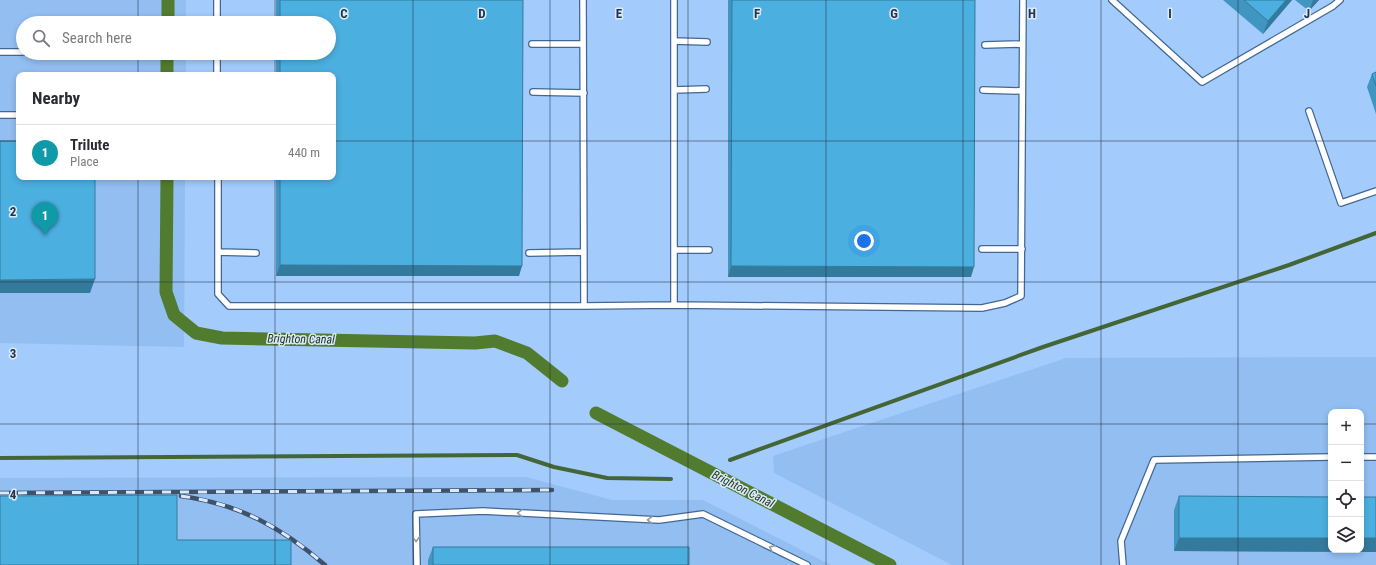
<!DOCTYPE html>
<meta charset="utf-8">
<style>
:root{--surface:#fff;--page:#f2f2f3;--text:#2b2b33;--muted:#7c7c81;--line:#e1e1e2;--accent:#735429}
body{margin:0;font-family:"Roboto Condensed",sans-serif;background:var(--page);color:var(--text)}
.controls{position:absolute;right:12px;bottom:12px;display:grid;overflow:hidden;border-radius:8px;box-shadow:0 2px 6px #0003}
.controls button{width:36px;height:36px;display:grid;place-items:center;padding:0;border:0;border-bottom:1px solid var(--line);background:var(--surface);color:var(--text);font:20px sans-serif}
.you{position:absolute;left:864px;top:241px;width:14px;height:14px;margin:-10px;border:3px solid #fff;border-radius:50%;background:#1a73e8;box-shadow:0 0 0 6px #1a73e833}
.badge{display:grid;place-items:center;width:26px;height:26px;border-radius:50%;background:var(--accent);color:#fff;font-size:13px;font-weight:700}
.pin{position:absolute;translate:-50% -33px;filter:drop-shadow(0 1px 2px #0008)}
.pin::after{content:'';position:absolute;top:21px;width:14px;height:12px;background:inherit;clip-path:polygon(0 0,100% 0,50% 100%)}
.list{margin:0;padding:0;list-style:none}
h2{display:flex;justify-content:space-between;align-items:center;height:52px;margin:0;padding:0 16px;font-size:17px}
h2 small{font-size:13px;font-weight:400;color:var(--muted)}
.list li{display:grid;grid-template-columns:26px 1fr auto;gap:12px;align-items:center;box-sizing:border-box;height:56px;padding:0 16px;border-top:1px solid var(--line)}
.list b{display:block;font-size:15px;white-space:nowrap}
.list p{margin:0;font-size:13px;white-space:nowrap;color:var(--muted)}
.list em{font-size:13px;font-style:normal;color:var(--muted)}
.icon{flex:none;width:22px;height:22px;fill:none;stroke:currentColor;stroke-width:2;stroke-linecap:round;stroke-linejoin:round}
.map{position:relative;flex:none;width:1376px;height:565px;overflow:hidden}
.search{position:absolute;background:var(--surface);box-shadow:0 2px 6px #0003;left:16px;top:16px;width:320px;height:44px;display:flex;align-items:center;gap:10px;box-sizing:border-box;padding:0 14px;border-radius:22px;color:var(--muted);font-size:15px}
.panel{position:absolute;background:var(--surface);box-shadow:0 2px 6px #0003;left:16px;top:72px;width:320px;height:108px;border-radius:8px}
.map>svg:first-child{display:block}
.built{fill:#92bef2;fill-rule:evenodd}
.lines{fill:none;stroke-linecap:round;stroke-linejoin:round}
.stream{stroke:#446636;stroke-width:4}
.canal{stroke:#517b2e;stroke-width:13}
.service-casing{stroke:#436792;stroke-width:8}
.service{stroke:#fff;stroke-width:5.5}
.rail-casing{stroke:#3d526b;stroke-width:4.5}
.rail{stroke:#d9eafd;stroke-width:3;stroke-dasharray:9;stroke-linecap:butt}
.wall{fill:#4096c1}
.shaded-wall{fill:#347a9d}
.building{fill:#4bafe0;stroke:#347a9d}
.oneway{stroke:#929aa3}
.grid{fill:none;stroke:#243447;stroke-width:1;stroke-opacity:0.55}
.labels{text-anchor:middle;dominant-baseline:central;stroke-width:3;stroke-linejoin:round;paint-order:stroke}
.water-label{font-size:12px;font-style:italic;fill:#1f3111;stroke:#d9eafd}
.grid-label{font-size:13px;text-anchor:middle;font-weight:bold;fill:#243447;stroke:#d9eafd;stroke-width:3;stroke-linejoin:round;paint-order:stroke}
</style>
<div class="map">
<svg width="1376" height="565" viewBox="0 0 1376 565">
<rect width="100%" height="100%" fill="#a3cbfb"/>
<path class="built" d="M 0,0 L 186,0 L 186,23 L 23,23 L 23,53 L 186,53 L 186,75 L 19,75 L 19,177 L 185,177 L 184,347 L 0,343 Z
M 1376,357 L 1376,565 L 952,565 L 774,473 L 773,456 L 1066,358 ZM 1331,412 L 1361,412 L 1361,550 L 1331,550 Z
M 526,477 L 612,500 L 703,500 L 831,565 L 0,565 L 0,478 Z"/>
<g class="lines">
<path class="stream" d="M 0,458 L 517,455 L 554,467 L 607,478 L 671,479
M 730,460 L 1043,347 L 1289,265 L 1376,233"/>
<path class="canal" d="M 168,23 L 168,0
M 167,75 L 167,53
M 167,177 L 166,292 L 174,315 L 196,333 L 222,338 L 475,343 L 495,341 L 527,353 L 562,381
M 596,413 L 890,565"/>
<defs>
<path id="service" d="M 217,0 L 217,23
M 674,0 L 674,305 L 982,308 L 1005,303 L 1021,296 L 1023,0
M 1112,0 L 1202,82 L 1333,6 L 1340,0
M 674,41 L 707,42
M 532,44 L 583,44
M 985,45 L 1022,44
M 0,52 L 23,52
M 217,53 L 217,75
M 674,90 L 706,89
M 983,90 L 1022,91
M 533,92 L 584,93
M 1309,111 L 1341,203 L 1376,191
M 0,115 L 19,115
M 218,177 L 218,294 L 229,306 L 584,306 L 583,0
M 982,249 L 1022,249
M 674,250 L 709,250
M 218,252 L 256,253
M 529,253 L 584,252
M 584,306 L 674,305
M 1361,457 L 1376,457
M 417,565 L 416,514 L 483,511 L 659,520 L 703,514 L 807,565
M 1123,565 L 1121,541 L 1154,460 L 1331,457"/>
</defs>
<use href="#service" class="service-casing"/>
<use href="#service" class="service"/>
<defs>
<path id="rail" d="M 0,493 L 552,490
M 181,496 C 239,504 281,527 325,565"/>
</defs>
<use href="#rail" class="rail-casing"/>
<use href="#rail" class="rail"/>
</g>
<path class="wall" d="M 276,0 L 523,0 L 519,276 L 276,276 L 276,177 L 333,177 L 333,75 L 276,75 L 276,53 L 329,53 L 329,23 L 276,23 Z
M 728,0 L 975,0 L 971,277 L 728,277 Z
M 1223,0 L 1292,0 L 1263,34 Z
M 1295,0 L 1319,0 L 1309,11 Z
M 1376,72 L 1376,114 L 1367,87 L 1372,74 Z
M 1179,496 L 1376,497 L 1376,552 L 1174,551 L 1174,510 Z
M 433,547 L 689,565 L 428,565 L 428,560 Z"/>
<path class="shaded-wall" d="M 1286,0 L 1292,0 L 1263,34 L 1268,21 Z
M 1313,0 L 1319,0 L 1309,11 Z
M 280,265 L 522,266 L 519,276 L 276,276 Z
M 731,266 L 974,267 L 971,277 L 728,277 Z
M 95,279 L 90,293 L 0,293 L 0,280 Z
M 1179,538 L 1331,538 L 1331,550 L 1361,550 L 1361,538 L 1376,538 L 1376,552 L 1174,551 Z"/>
<path class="building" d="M 280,0 L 523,0 L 522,266 L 280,265 L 280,177 L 333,177 L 333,75 L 280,75 L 280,53 L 329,53 L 329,23 L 280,23 Z
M 732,0 L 975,0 L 974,267 L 731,266 Z
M 1244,0 L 1286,0 L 1268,21 Z
M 1376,72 L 1376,86 L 1372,74 Z
M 0,141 L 19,141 L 19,177 L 95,177 L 95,279 L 0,280 Z
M 177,495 L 177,540 L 291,540 L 291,565 L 0,565 L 0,496 Z
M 1179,496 L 1331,497 L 1331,538 L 1179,538 Z
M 1361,497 L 1376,497 L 1376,538 L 1361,538 Z
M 433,547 L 689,547 L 689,565 L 433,565 Z"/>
<defs><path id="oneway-chevron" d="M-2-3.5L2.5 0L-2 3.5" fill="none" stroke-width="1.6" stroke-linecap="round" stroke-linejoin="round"/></defs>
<g class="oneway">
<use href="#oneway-chevron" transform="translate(520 513) rotate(-177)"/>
<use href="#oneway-chevron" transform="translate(650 520) rotate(-177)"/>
<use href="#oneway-chevron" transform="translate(416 539) rotate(89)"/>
<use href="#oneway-chevron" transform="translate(772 548) rotate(-154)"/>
</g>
<path class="grid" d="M 138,0 L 138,23M 275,0 L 275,23M 413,0 L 413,565M 550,0 L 550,565M 688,0 L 688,565M 826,0 L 826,565M 963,0 L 963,565M 1101,0 L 1101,565M 1238,0 L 1238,565M 138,53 L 138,75M 275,53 L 275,75M 0,141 L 19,141M 333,141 L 1376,141M 138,177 L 138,565M 275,177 L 275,565M 0,282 L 1376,282M 0,424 L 1331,424M 1361,424 L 1376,424"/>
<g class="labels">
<g class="water-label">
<text transform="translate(301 339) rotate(1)">Brighton Canal</text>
<text transform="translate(743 489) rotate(27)">Brighton Canal</text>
</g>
</g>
<g class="grid-label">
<text x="344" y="18">C</text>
<text x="482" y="18">D</text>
<text x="619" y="18">E</text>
<text x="757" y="18">F</text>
<text x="894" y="18">G</text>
<text x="1032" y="18">H</text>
<text x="1170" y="18">I</text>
<text x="1307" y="18">J</text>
<text x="13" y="216">2</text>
<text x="13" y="358">3</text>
<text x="13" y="499">4</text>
</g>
</svg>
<div class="controls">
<button>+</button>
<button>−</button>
<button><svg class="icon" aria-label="locate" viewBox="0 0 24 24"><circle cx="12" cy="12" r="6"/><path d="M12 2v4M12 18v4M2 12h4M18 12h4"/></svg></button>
<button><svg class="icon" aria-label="layers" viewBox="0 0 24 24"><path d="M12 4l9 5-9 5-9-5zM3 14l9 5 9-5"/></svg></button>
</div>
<div class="you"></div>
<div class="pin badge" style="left:45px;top:235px;background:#0f9aa8">1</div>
<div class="search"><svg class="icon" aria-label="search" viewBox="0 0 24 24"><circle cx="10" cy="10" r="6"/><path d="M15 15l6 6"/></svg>Search here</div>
<section class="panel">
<h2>Nearby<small></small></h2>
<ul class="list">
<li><span class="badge" style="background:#0f9aa8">1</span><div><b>Trilute</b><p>Place</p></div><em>440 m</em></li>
</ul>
</section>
</div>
